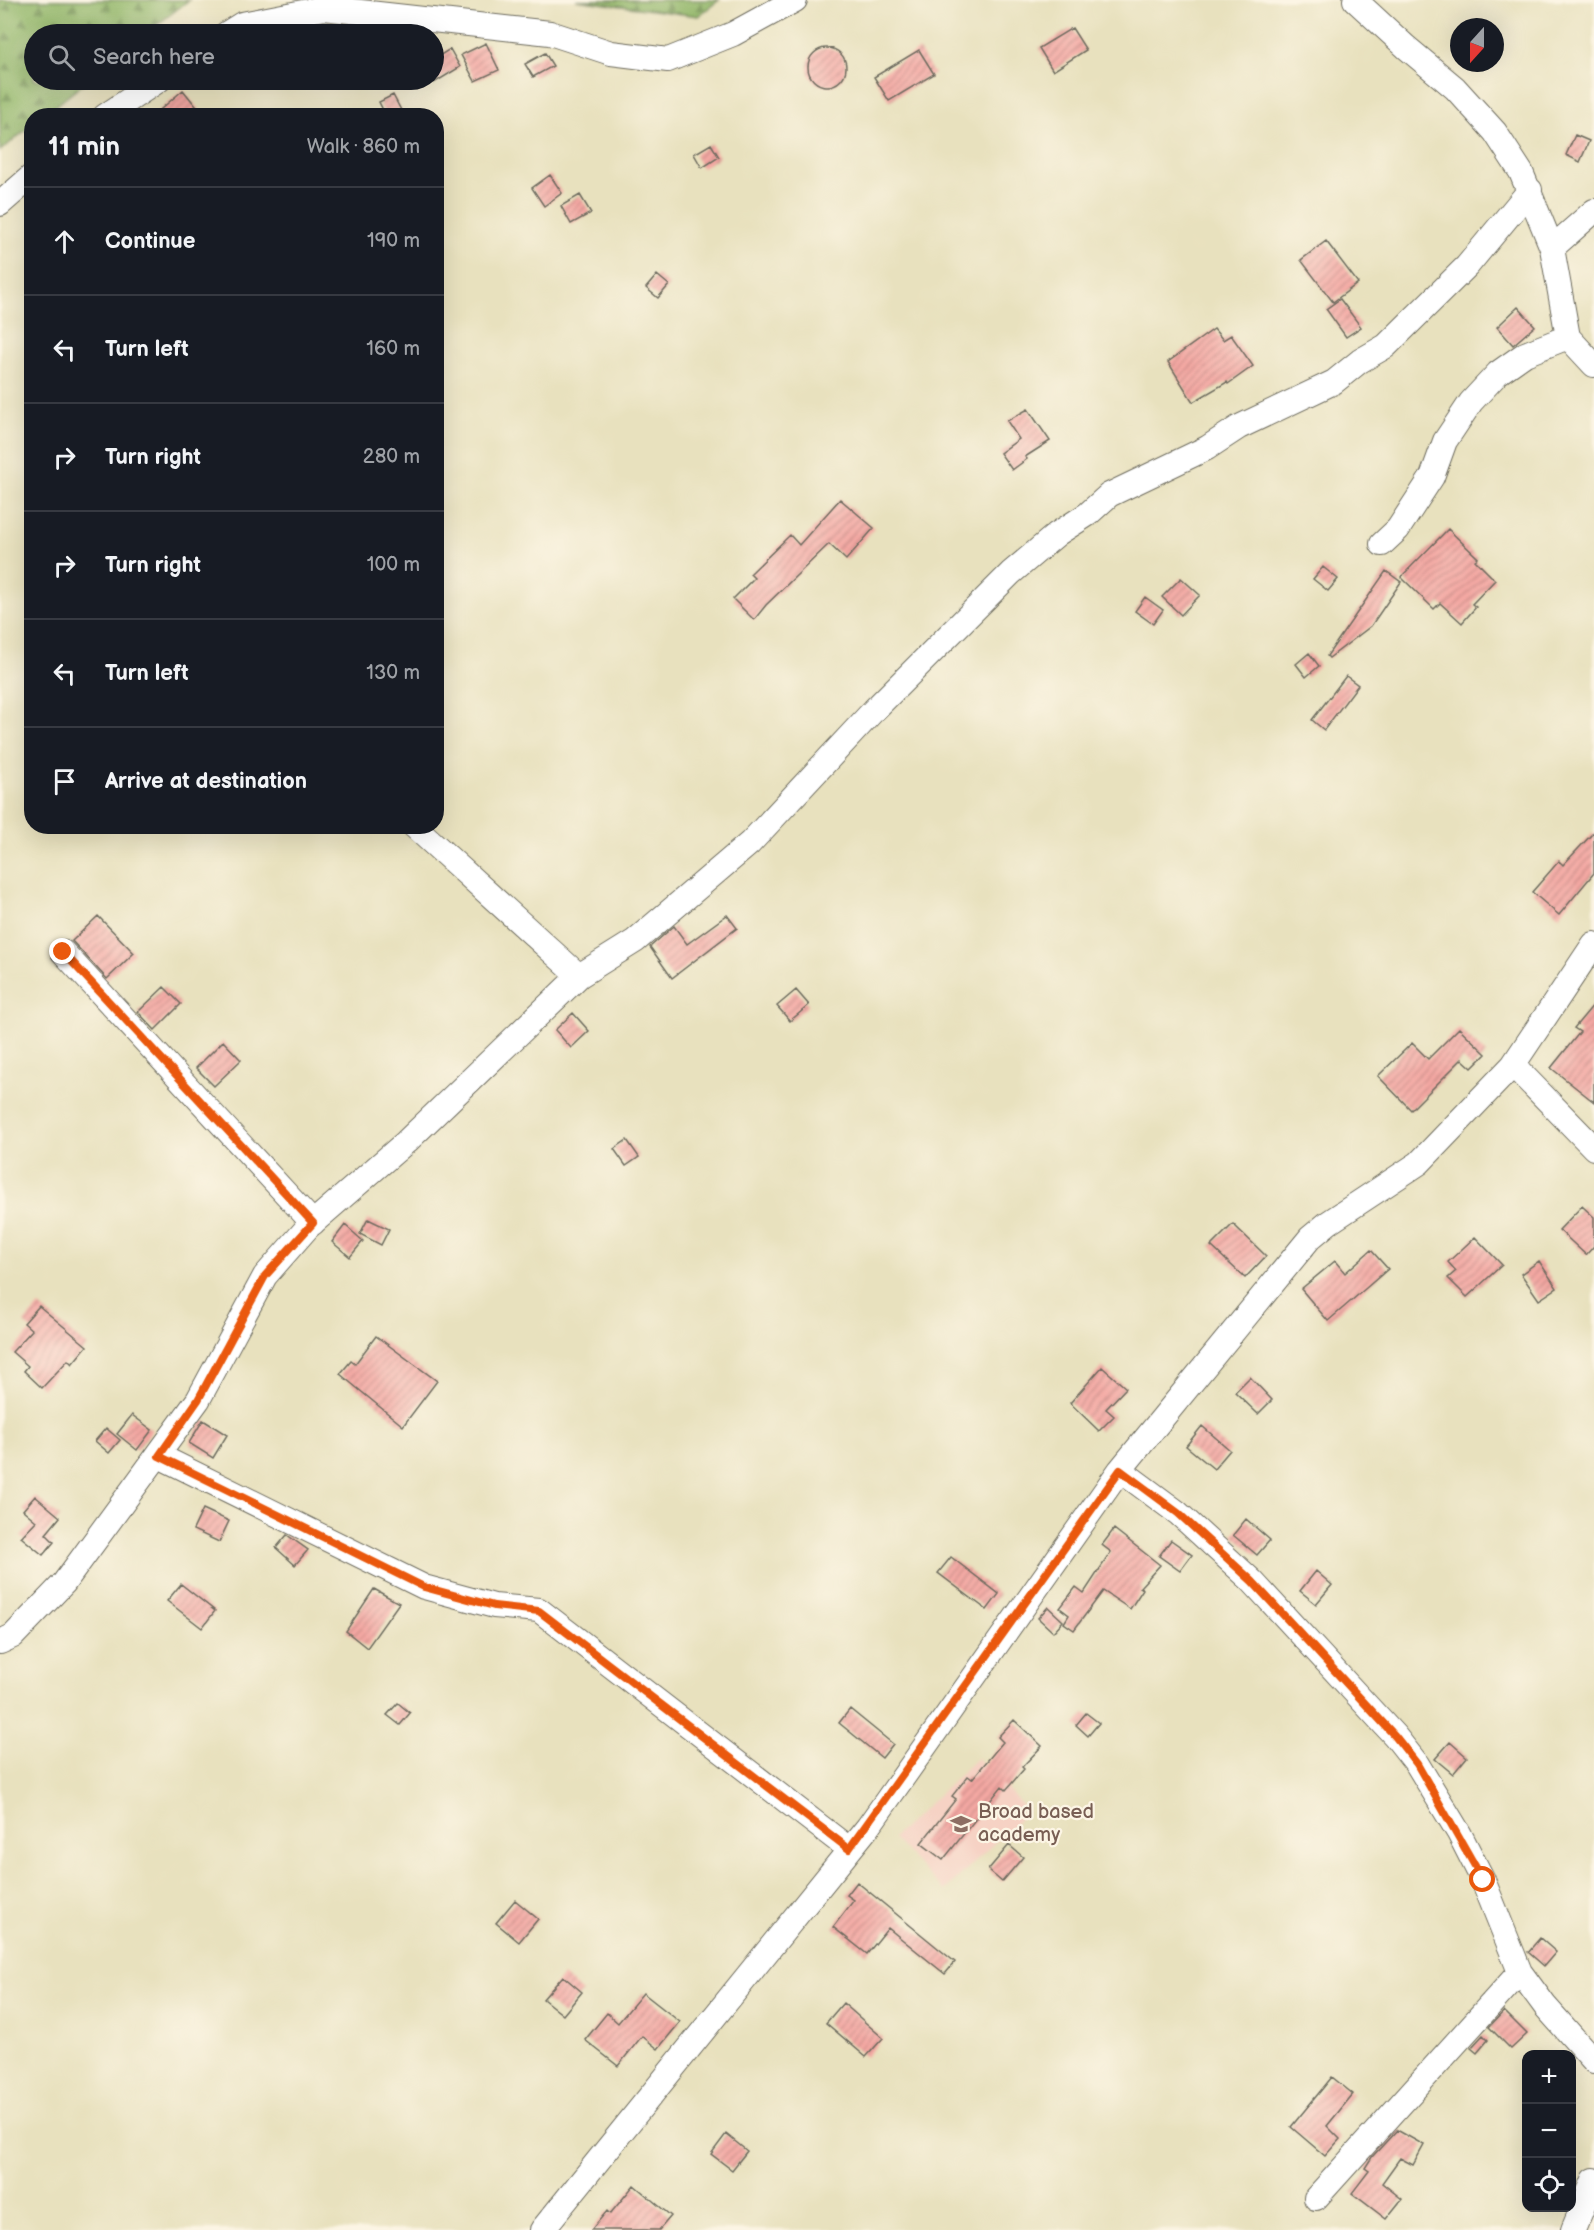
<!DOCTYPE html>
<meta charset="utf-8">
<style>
:root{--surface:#171b24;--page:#20242c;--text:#f1f3f6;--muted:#9ea1a6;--line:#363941}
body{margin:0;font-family:"Balsamiq Sans",sans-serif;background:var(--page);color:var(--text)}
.controls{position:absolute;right:18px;bottom:18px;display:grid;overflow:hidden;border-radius:12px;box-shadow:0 6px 24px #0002}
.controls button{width:54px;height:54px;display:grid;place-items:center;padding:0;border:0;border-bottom:2px solid var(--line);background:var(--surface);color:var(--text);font:30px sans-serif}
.compass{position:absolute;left:1450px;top:18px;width:54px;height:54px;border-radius:50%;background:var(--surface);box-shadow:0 6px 24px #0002;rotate:201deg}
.stop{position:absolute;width:18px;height:18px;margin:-14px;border:4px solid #ea580c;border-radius:50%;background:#fff}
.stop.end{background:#ea580c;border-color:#fff;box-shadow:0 2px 6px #0008}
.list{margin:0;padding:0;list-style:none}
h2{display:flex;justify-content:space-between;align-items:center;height:78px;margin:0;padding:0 24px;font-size:26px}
h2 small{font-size:20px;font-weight:400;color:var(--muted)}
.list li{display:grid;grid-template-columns:39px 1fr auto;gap:18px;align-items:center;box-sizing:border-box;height:108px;padding:0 24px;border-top:2px solid var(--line)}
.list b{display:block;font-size:22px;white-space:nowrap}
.list em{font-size:20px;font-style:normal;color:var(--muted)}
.icon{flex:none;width:33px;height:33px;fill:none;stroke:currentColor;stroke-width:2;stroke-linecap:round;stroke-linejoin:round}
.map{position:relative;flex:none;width:1594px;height:2230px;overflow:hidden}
.search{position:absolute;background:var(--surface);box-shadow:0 6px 24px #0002;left:24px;top:24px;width:420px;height:66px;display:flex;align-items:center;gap:15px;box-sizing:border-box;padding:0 21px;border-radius:33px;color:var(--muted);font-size:22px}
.panel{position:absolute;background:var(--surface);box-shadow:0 6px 24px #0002;left:24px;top:108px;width:420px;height:726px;border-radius:24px}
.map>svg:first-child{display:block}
.built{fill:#f6d2c4}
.forest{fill:url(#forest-firs);stroke:#60724c;stroke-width:1.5}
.building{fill:url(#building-hatch)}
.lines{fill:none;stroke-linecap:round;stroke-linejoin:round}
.minor-casing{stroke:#6d6b5e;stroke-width:26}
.minor{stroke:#fff;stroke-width:24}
.route{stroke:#ea580c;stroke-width:8}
.labels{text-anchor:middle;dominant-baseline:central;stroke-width:4.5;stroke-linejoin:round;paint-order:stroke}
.education-label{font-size:20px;fill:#785e54;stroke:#fcf5e5;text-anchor:start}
</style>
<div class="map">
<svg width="1594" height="2230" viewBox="0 0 1594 2230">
<defs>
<pattern id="forest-firs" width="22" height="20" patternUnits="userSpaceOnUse" patternTransform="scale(1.5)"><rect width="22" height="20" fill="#94b86c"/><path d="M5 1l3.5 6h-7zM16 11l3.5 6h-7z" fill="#799659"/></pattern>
<pattern id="building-hatch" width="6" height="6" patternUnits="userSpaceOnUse" patternTransform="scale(1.5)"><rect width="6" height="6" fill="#f4a8a3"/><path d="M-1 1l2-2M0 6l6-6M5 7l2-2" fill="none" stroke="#c68985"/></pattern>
</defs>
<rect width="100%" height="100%" fill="#fcf5e5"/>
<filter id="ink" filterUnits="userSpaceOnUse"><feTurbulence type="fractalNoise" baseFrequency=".0167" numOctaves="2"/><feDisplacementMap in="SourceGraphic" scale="12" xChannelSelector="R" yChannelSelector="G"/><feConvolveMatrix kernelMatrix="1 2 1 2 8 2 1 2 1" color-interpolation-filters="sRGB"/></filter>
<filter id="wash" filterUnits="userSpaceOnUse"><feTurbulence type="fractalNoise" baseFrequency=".008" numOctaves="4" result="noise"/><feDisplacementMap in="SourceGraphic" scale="24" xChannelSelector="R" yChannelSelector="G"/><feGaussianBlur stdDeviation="1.35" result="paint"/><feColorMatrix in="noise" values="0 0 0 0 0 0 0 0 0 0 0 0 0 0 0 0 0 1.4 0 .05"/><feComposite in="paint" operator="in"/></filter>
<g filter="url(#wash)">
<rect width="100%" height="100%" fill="#e8e1be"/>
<path class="built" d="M 977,1758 L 1028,1811 L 944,1891 L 893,1838 Z"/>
<path class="forest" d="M 0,0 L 189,0 L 145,34 L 34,34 L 34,80 L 88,80 L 44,115 L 32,116 L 31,126 L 0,151 Z
M 576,0 L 719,0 L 698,16 Z"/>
<g id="blocks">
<path class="building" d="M 1072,28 L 1086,50 L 1053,71 L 1039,48 Z
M 486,43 L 499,70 L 475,81 L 461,55 Z
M808 67a19 19 0 1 1 38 0a19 19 0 1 1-38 0Z
M 450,49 L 460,67 L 434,83 L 434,59 Z
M 919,50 L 934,74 L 889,101 L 874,77 Z
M 545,53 L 553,66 L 533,77 L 525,64 Z
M 183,90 L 204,116 L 153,116 Z
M 393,95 L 404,116 L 386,116 L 379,102 Z
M 1575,135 L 1589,141 L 1580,162 L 1566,155 Z
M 711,144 L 719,157 L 702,168 L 694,154 Z
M 550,175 L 562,193 L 544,206 L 532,188 Z
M 580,195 L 591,213 L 571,224 L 561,206 Z
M 1326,241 L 1358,283 L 1333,302 L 1301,260 Z
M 657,275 L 669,285 L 658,298 L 646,288 Z
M 1340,299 L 1361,327 L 1346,337 L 1326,309 Z
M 1518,307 L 1535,326 L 1513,345 L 1497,327 Z
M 1214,329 L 1223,340 L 1231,335 L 1253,366 L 1228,384 L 1227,382 L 1193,402 L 1168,362 Z
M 1028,409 L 1050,441 L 1025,457 L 1027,459 L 1012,470 L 1000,453 L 1019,439 L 1007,421 Z
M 840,499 L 874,528 L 846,560 L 829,544 L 766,605 L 754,620 L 733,599 L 754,578 L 750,574 L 790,535 L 799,545 Z
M 1448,529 L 1478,558 L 1475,560 L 1495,580 L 1472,604 L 1476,607 L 1462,623 L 1440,603 L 1434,609 L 1401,577 Z
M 1323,567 L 1338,579 L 1328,591 L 1313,579 Z
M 1386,571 L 1401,582 L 1371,626 L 1329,658 L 1327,656 Z
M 1181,578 L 1200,595 L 1181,615 L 1162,597 Z
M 1145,597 L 1163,610 L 1153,624 L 1135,611 Z
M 1309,653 L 1319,666 L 1306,677 L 1296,664 Z
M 1346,676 L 1358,685 L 1324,730 L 1312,720 Z
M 1594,832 L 1594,873 L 1559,915 L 1532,892 L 1559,861 L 1563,865 Z
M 727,915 L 737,928 L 672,978 L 650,947 L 674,926 L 687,944 Z
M 98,916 L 134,953 L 107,979 L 72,941 Z
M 164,987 L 181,1004 L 155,1030 L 138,1012 Z
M 796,990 L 809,1005 L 790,1021 L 777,1006 Z
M 1594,1004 L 1594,1102 L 1551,1068 L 1580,1032 L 1574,1028 Z
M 573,1013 L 589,1031 L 571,1048 L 555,1030 Z
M 1459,1028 L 1486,1054 L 1472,1068 L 1462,1059 L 1411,1110 L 1378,1076 L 1412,1043 L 1428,1059 Z
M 223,1041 L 241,1060 L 214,1086 L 196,1068 Z
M 627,1140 L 639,1157 L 626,1166 L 614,1149 Z
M 1582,1206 L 1594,1217 L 1594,1246 L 1586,1255 L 1559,1230 Z
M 368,1219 L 389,1229 L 381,1245 L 360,1234 Z
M 1233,1224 L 1266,1256 L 1245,1278 L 1211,1246 Z
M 345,1225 L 363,1241 L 350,1257 L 332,1242 Z
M 1475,1237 L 1502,1265 L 1467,1297 L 1448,1278 L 1456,1271 L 1448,1262 Z
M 1371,1250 L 1388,1269 L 1328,1321 L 1301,1289 L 1335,1261 L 1345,1273 Z
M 1539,1261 L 1557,1288 L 1539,1300 L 1521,1274 Z
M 39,1306 L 87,1346 L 72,1364 L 68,1360 L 42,1388 L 24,1371 L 28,1366 L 12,1352 L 32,1330 L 24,1323 Z
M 376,1336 L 437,1381 L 403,1426 L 340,1374 L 351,1361 L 355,1364 Z
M 1102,1367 L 1126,1388 L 1106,1409 L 1114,1416 L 1099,1431 L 1070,1403 Z
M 1250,1377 L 1272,1400 L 1258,1414 L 1235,1392 Z
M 132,1415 L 152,1430 L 137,1450 L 117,1434 Z
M 203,1420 L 227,1435 L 213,1458 L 189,1443 Z
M 1202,1426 L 1230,1450 L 1214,1469 L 1186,1446 Z
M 106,1428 L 120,1440 L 109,1453 L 95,1441 Z
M 35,1496 L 60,1517 L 46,1534 L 54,1542 L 43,1555 L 21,1537 L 36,1521 L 23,1510 Z
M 203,1509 L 229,1521 L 219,1542 L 193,1530 Z
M 1246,1519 L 1270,1540 L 1257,1555 L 1233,1535 Z
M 1114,1529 L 1160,1565 L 1140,1587 L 1143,1589 L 1130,1609 L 1103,1591 L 1074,1630 L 1064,1623 L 1069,1615 L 1060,1608 L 1076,1587 L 1084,1593 L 1111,1552 L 1102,1545 Z
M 287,1535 L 308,1550 L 295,1565 L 276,1548 Z
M 1171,1540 L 1192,1555 L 1180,1571 L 1159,1556 Z
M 951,1557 L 999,1594 L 987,1610 L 938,1573 Z
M 1316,1571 L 1332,1585 L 1316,1604 L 1300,1591 Z
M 181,1584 L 215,1611 L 202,1628 L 167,1601 Z
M 374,1589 L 399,1603 L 367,1648 L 346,1631 Z
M 1048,1607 L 1063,1621 L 1053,1632 L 1038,1618 Z
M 398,1703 L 410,1713 L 400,1725 L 387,1715 Z
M 850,1709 L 893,1744 L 882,1758 L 839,1723 Z
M 1086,1713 L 1099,1723 L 1088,1736 L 1076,1725 Z
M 1014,1720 L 1042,1746 L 1022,1767 L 1024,1769 L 1006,1790 L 1002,1786 L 943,1860 L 921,1843 L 956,1799 L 952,1796 L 968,1776 L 972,1779 L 1003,1742 L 998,1737 Z
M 1450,1742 L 1467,1757 L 1453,1774 L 1435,1759 Z
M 1009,1845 L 1023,1857 L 1002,1882 L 988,1870 Z
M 857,1882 L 955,1962 L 945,1974 L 888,1928 L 867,1954 L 833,1927 L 854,1900 L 847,1895 Z
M 515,1900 L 538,1919 L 519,1942 L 496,1923 Z
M 1540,1938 L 1556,1952 L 1544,1966 L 1528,1952 Z
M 563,1976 L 582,1992 L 563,2015 L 543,1999 Z
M 643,1993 L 680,2022 L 658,2049 L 642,2036 L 618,2066 L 585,2040 L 607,2013 L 618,2023 Z
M 843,2003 L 883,2038 L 866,2057 L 826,2023 Z
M 1504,2011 L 1527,2034 L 1511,2049 L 1489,2027 Z
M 1483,2035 L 1488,2040 L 1477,2053 L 1471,2048 Z
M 1332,2077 L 1353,2094 L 1327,2126 L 1340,2139 L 1325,2156 L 1291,2127 Z
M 1397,2130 L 1424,2145 L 1413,2165 L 1400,2158 L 1382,2183 L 1402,2199 L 1386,2219 L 1352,2193 L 1369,2171 L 1365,2168 L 1372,2157 Z
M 726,2134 L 747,2151 L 732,2170 L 711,2154 Z
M 634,2185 L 671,2216 L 659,2230 L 591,2230 L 607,2211 L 610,2214 Z"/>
</g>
</g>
<g filter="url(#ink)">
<use href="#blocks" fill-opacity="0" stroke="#6d6b5e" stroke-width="1.5"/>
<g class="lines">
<defs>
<path id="minor" d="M 1355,0 L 1406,47 L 1455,88 L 1495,132 L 1521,172 L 1552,248 L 1568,337 L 1594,365
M 226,34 L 242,24 L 324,8 L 550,33 L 611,53 L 668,60 L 733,34 L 795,0
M 105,116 L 159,80
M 0,204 L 32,176
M 1552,248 L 1594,211
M 1382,544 L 1398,529 L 1432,477 L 1445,441 L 1471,402 L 1498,373 L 1525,354 L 1568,337
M 414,826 L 579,976
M 63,952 L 313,1223
M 1513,1065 L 1594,1148
M 159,1456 L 424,1587 L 494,1606 L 539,1610 L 849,1849
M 1120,1470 L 1178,1513 L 1252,1581 L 1395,1736 L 1417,1764 L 1459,1833 L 1483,1880 L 1520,1972 L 1545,2006 L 1594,2061
M 0,1642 L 13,1636 L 64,1583 L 198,1400 L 265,1276 L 308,1227 L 406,1142 L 579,976 L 635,941 L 750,843 L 874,710 L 1011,573 L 1057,534 L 1088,514 L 1109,495 L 1207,448 L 1239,427 L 1334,382 L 1360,361 L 1386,346 L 1467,266 L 1530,190
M 1316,2198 L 1520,1972
M 542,2230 L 868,1827 L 1120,1470 L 1310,1238 L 1328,1223 L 1419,1163 L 1513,1065 L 1594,944
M 1573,2230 L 1594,2180"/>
</defs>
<use href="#minor" class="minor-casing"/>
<use href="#minor" class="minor"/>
</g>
</g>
<g class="lines" filter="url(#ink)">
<path class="route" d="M 63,952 L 313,1223 L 265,1276 L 198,1400 L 159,1456 L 424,1587 L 494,1606 L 539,1611 L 849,1849 L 1120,1470 L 1178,1513 L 1252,1581 L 1395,1736 L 1417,1764 L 1483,1880"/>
</g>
<defs>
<symbol id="school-bare" viewBox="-9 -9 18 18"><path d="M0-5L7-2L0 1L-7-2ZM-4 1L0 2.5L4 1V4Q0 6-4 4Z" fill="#8d6e63" stroke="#fcf5e5" stroke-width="2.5" paint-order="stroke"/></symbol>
</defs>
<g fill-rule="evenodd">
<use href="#school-bare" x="946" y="1809" width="30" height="30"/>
</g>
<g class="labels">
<g class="education-label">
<text x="978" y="1812">Broad based<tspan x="978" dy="23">academy</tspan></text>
</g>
</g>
</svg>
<div class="controls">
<button>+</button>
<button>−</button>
<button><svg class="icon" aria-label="locate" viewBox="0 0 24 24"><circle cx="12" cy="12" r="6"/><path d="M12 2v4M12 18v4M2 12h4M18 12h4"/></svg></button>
</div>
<svg class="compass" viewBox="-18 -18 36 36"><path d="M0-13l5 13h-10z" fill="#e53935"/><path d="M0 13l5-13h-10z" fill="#9ea1a6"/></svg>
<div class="stop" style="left:1483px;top:1880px"></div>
<div class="stop end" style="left:63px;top:952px"></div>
<div class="search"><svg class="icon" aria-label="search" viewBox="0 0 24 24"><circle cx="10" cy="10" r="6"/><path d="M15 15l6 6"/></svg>Search here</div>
<section class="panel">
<h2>11 min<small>Walk · 860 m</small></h2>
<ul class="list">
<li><svg class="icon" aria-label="ahead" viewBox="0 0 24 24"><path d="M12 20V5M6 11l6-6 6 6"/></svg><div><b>Continue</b></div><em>190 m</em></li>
<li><svg class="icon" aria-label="left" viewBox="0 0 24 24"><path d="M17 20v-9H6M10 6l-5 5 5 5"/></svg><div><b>Turn left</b></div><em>160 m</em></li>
<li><svg class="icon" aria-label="right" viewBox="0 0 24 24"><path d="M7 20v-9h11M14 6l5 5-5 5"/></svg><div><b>Turn right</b></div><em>280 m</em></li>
<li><svg class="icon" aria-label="right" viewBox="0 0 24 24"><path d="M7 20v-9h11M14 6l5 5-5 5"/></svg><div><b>Turn right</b></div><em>100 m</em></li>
<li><svg class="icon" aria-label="left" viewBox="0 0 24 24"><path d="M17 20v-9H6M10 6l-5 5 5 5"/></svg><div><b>Turn left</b></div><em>130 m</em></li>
<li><svg class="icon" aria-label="arrive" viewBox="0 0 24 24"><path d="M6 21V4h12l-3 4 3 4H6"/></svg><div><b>Arrive at destination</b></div></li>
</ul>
</section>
</div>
